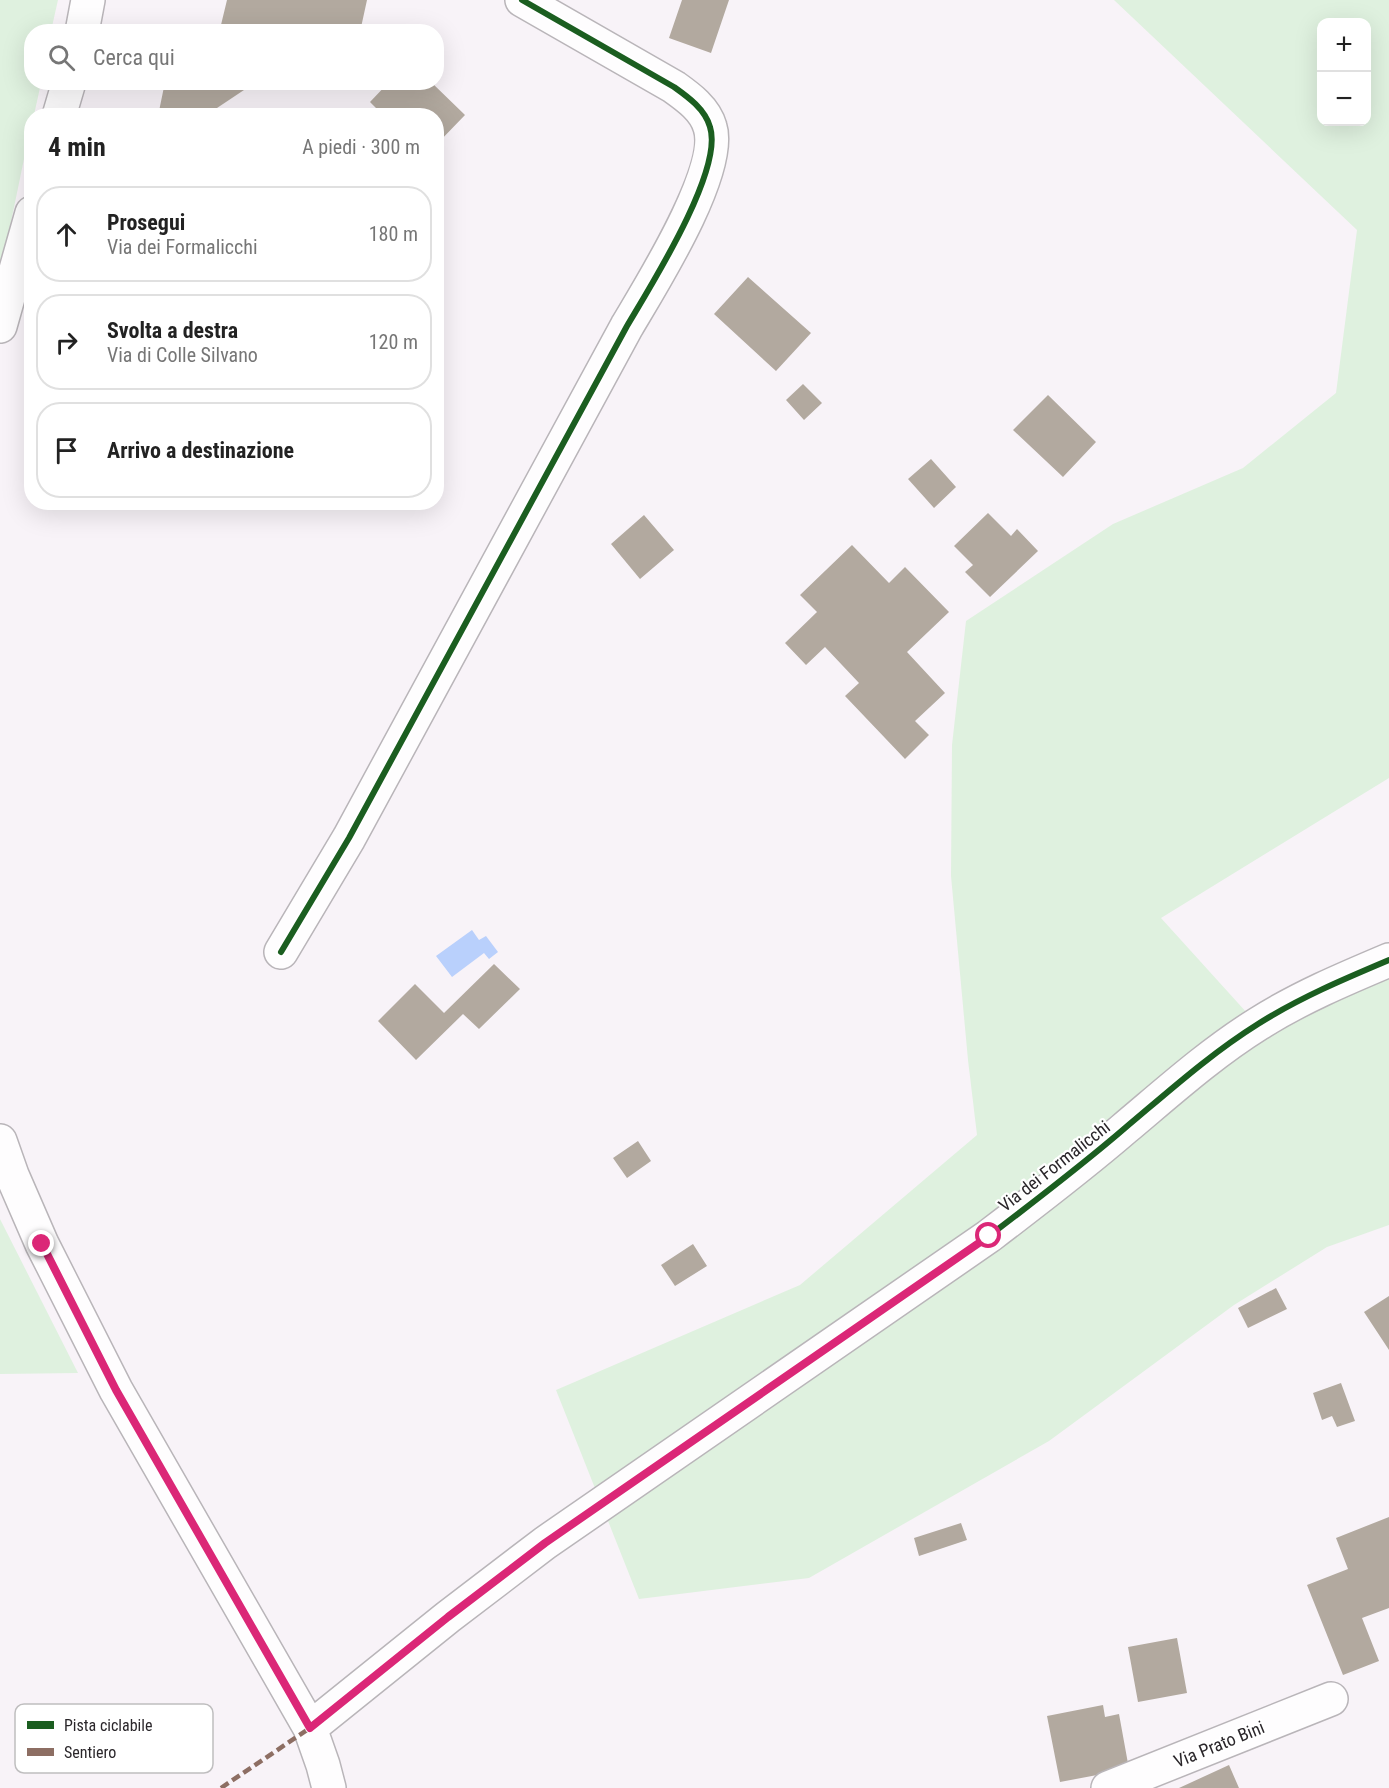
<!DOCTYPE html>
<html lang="it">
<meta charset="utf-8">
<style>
:root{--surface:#fff;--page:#f6f6f6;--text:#222;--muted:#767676;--line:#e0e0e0}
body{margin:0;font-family:"Roboto Condensed",sans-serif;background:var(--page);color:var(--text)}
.controls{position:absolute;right:18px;top:18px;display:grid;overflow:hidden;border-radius:12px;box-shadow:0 6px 24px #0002}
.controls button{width:54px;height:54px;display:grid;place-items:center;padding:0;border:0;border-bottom:2px solid var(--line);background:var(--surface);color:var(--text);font:30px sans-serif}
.stop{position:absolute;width:18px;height:18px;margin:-14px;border:4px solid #db2777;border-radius:50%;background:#fff}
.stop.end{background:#db2777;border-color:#fff;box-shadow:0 2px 6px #0008}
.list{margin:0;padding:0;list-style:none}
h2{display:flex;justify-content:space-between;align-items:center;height:78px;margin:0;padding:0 24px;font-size:26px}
h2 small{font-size:20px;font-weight:400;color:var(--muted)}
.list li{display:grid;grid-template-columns:39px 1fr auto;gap:18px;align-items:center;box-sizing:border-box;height:96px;margin:0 12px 12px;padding:0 12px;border:2px solid var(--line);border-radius:24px}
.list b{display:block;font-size:22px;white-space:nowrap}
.list p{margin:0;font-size:20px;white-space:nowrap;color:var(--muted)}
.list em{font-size:20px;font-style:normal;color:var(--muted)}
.icon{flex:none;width:33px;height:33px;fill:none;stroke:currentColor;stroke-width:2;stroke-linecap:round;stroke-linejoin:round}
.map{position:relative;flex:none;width:1389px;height:1788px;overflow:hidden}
.search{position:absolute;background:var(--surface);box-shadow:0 6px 24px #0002;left:24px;top:24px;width:420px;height:66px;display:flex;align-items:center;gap:15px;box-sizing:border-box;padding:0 21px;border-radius:24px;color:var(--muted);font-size:22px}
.panel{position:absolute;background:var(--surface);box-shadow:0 6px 24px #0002;left:24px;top:108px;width:420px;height:402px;border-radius:24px}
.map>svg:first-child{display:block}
.green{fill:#dff1df;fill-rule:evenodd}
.water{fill:#b9d0fc}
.building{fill:#b2a99f}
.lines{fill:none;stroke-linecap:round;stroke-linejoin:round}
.minor-casing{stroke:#b9b5b9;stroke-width:36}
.minor{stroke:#fefdfe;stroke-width:33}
.quiet{stroke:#8d6e63;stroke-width:4.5;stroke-dasharray:9 4.5;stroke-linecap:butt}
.cycleway-casing{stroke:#fff;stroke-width:10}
.cycleway{stroke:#1b5e20;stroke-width:6}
.route{stroke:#db2777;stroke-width:8}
.labels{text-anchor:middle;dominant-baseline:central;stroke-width:4.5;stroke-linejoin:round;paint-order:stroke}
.street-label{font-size:18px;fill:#2a262a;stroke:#fff}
.key{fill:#fff;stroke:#bfbebf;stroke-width:1.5}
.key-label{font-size:16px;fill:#2a262a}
</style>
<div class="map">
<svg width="1389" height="1788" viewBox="0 0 1389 1788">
<rect width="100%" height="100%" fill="#f8f3f8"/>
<path class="green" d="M 0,0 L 58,0 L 51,31 L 32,32 L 32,82 L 41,83 L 34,115 L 32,116 L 31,125 L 0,275 Z
M 1114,0 L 1389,0 L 1389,778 L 1161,918 L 1257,1024 L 1389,960 L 1389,1225 L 1327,1247 L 1234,1305 L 1049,1441 L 809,1578 L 639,1599 L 556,1390 L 800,1285 L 977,1135 L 968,1060 L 951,876 L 952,745 L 966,621 L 1113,524 L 1243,468 L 1336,393 L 1357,230 ZM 1322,22 L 1366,22 L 1366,122 L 1322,122 Z
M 0,1219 L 78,1373 L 0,1374 Z"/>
<path class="water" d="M 472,930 L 479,940 L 486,936 L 498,952 L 489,959 L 484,953 L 452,977 L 436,956 Z"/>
<path class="building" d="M 227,0 L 367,0 L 360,32 L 230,32 L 220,29 Z
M 682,0 L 729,0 L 711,53 L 669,38 Z
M 165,82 L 248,82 L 247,88 L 205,116 L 158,116 Z
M 389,82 L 431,82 L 465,115 L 436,145 L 436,116 L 384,116 L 370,102 Z
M 748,277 L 811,333 L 776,371 L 714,314 Z
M 803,384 L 822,403 L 804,420 L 786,400 Z
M 1048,395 L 1096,442 L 1063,477 L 1013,430 Z
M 931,459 L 956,487 L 934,508 L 908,479 Z
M 988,513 L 1011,536 L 1017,529 L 1038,551 L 990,597 L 965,572 L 973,565 L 954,546 Z
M 644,515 L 674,550 L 640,579 L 611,544 Z
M 852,545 L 889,583 L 905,567 L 949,612 L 907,652 L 945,693 L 915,721 L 929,735 L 905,759 L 845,696 L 859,683 L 825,647 L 806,665 L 785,643 L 817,612 L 800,595 Z
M 494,964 L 520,989 L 479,1029 L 463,1014 L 416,1060 L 378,1021 L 415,984 L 444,1013 Z
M 638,1141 L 651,1161 L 627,1178 L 613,1158 Z
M 693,1244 L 707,1266 L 675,1286 L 661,1265 Z
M 1276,1288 L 1287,1309 L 1248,1328 L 1238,1308 Z
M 1389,1296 L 1389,1350 L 1364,1312 Z
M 1341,1383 L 1355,1421 L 1337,1427 L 1332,1416 L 1322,1420 L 1313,1393 Z
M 1389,1517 L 1389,1608 L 1362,1618 L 1379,1661 L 1343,1675 L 1307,1585 L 1348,1569 L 1336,1538 Z
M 961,1523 L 967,1540 L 919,1556 L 914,1538 Z
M 1177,1638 L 1187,1693 L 1138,1702 L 1128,1647 Z
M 1103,1705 L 1105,1717 L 1119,1714 L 1129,1769 L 1060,1782 L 1047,1716 Z
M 1229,1765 L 1239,1788 L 1179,1788 Z"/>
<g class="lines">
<defs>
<path id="minor" d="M 82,32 L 88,0
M 59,116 L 69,82
M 0,326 L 32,213
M 281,952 L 349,838 L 627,326 C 650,287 724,170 710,127 C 705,109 688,97 674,87 L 522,0
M 0,1141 L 12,1175 L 42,1244 L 116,1390 L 310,1728 L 323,1765 L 329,1788
M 310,1728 L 448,1617 L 545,1543 L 989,1236 C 1035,1201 1081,1166 1125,1128 C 1168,1092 1210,1054 1258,1024 C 1299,998 1344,979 1389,960
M 1108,1788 L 1331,1699"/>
</defs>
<use href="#minor" class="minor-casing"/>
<use href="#minor" class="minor"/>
<path class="quiet" d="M 221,1788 L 310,1728"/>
<defs>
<path id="cycleway" d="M 281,952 L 349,838 L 627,326 C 650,287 724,170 710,127 C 705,109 688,97 674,87 L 522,0
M 310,1728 L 448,1617 L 545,1543 L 989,1236 C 1035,1201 1081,1166 1125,1128 C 1168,1092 1210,1054 1258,1024 C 1299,998 1344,979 1389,960"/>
</defs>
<use href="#cycleway" class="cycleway-casing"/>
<use href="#cycleway" class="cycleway"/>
</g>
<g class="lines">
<path class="route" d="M 42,1244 L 116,1390 L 310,1728 L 448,1617 L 545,1543 L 989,1236"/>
</g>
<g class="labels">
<g class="street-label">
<text transform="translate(1054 1166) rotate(-38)">Via dei Formalicchi</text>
<text transform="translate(1219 1744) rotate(-22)">Via Prato Bini</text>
</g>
</g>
<rect x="15" y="1704" width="198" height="69" rx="9" class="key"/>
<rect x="27" y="1721" width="27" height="8" fill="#1b5e20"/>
<rect x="27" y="1748" width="27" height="8" fill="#8d6e63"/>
<g class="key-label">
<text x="64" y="1731">Pista ciclabile</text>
<text x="64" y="1758">Sentiero</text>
</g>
</svg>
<div class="controls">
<button>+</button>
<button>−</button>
</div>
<div class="stop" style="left:989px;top:1236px"></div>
<div class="stop end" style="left:42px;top:1244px"></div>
<div class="search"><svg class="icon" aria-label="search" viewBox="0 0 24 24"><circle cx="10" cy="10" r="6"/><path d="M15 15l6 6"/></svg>Cerca qui</div>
<section class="panel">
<h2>4 min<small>A piedi · 300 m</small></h2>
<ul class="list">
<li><svg class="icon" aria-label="ahead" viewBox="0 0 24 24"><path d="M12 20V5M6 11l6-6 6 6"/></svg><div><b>Prosegui</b><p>Via dei Formalicchi</p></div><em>180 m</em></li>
<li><svg class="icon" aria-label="right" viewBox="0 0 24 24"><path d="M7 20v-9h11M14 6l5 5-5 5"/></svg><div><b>Svolta a destra</b><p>Via di Colle Silvano</p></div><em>120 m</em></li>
<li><svg class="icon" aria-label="arrive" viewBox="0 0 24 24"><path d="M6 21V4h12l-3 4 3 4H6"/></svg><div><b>Arrivo a destinazione</b></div></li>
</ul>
</section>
</div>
